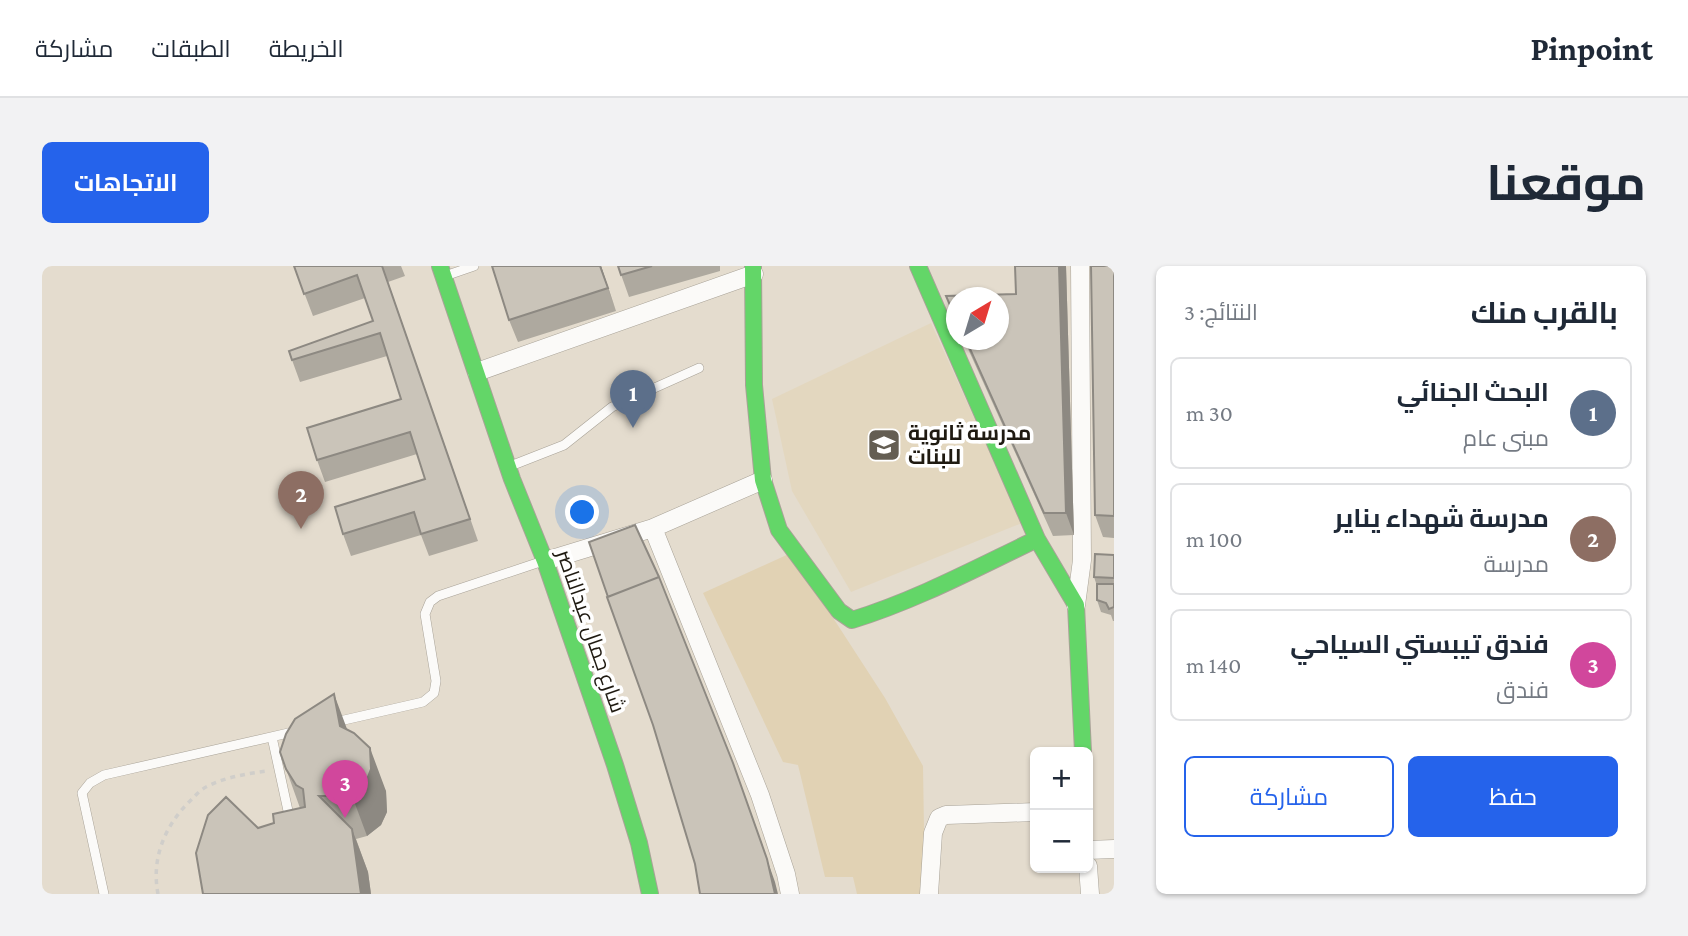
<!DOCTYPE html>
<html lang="ar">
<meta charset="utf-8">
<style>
:root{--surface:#fff;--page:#f2f2f3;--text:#1f2937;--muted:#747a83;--line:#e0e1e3;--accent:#2563eb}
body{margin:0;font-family:"Crimson Pro",Cairo,serif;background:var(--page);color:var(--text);direction:rtl}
.controls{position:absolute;right:21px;bottom:21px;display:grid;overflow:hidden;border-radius:10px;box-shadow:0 2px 5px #0004}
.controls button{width:63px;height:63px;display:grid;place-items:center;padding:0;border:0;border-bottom:2px solid var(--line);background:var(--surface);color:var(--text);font:35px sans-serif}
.compass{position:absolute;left:904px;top:21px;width:63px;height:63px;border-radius:50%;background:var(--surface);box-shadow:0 2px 5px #0004;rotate:38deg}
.you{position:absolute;left:541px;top:247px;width:24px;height:24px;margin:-18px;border:5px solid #fff;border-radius:50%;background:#1a73e8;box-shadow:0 0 0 10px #1a73e833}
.badge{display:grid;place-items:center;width:46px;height:46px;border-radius:50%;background:var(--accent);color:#fff;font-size:23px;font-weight:700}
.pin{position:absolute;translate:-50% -58px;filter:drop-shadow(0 2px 4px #0008)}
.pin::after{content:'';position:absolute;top:37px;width:24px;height:21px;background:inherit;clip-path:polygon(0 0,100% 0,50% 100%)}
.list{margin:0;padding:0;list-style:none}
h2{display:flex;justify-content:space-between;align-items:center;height:91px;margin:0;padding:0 28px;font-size:30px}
h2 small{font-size:23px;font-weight:400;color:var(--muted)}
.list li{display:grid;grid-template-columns:46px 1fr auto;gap:21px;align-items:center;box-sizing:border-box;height:112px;margin:0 14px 14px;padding:0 14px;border:2px solid var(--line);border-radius:10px}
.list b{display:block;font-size:26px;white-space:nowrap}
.list p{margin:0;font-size:23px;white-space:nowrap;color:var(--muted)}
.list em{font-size:23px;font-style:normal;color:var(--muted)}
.actions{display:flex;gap:14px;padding:21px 28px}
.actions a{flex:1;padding:16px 0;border:2px solid var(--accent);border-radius:10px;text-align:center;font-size:24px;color:var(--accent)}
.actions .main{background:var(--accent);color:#fff}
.map{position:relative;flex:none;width:1072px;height:628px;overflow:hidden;direction:ltr;border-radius:10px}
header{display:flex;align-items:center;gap:42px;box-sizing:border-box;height:98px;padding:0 35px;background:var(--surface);border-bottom:2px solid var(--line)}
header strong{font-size:33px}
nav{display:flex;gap:38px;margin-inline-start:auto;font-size:24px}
.intro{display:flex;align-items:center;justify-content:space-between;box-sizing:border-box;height:168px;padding:0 42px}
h1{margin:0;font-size:49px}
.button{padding:18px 32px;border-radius:10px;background:var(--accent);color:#fff;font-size:24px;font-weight:700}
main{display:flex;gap:42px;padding:0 42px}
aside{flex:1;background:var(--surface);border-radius:10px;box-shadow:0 2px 5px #0004}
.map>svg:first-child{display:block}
.built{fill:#e3d7bf}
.green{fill:#e1d2b4}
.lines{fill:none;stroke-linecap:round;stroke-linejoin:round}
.lane-casing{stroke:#a8a297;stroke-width:10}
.street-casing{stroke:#a8a297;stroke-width:19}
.fast-casing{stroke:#a8a297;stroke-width:18}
.path{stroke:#d0ceca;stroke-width:3.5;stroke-dasharray:5 5;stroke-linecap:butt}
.lane{stroke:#fbfaf8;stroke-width:9}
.street{stroke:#fbfaf8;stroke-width:18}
.fast{stroke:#63d668;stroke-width:16}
.wall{fill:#aea99f}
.shaded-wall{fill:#8d8982}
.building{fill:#cac4b9;stroke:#8d8982;stroke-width:2}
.labels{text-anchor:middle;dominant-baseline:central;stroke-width:7;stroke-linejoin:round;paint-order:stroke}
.poi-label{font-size:21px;font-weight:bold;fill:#1f1a11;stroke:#fff;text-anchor:start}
.street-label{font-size:21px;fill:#1f1a11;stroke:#fff}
</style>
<header>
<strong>Pinpoint</strong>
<nav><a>الخريطة</a><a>الطبقات</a><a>مشاركة</a></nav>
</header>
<div class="intro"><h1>موقعنا</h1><a class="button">الاتجاهات</a></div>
<main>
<aside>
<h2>بالقرب منك<small>النتائج: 3</small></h2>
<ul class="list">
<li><span class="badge" style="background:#5c6f8a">1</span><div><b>البحث الجنائي</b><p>مبنى عام</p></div><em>30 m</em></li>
<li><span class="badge" style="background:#8d6e63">2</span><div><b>مدرسة شهداء يناير</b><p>مدرسة</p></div><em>100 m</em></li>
<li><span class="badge" style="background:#d1479c">3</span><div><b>فندق تيبستي السياحي</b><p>فندق</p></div><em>140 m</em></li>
</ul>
<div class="actions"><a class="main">حفظ</a><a>مشاركة</a></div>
</aside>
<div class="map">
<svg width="1072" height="628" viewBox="0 0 1072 628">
<rect width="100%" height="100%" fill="#e4dcce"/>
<path class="built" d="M 889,57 L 980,257 L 809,326 L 750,225 L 730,133 Z"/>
<path class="green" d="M 749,287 L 843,432 L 881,500 L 883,628 L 815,628 L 811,611 L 783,611 L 756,499 L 741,496 L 661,327 Z"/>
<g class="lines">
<defs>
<path id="lane" d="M 403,10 L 432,0
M 471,199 L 522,179 L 570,141 L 657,102
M 289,457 L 381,436 L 392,427 L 394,415 L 383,348 L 388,336 L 396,330 L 501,295
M 230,471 L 248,554
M 62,628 L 40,527 L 48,517 L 62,509 L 255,465"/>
<path id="street" d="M 435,106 L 712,8
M 611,262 L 718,529 L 744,608 L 748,628
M 503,295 L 611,262 L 721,214
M 1034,339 L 1040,294 L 1038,0
M 1046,584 L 1072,583
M 1046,600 L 1048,628
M 887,628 L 891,567 L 897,552 L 904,549 L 993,546"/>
<path id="fast" d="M 398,0 L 470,213 L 503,295 L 573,499 L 597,577 L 608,628
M 711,0 L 712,119 L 721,214 L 737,264 L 797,345 L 810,354 C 875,334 934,302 995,273
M 876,0 L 995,273 L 1034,339 L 1041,486"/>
</defs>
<use href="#lane" class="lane-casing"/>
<use href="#street" class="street-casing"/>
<use href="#fast" class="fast-casing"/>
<path class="path" d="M 116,628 C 109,592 123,559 149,534 C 154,529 159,523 166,520 C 184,511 204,508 224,505"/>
<use href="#lane" class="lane"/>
<use href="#street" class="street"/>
<use href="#fast" class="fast"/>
</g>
<path class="wall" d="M 252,0 L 359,0 L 363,10 L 346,16 L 436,275 L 387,290 L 379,269 L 309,290 L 301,268 L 383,213 L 375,188 L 283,216 L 275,194 L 359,133 L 345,90 L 258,116 L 250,94 L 331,55 L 323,32 L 271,50 Z
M 559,0 L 574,45 L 476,76 L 467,54 Z
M 576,0 L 678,0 L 678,5 L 587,31 Z
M 973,0 L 1024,0 L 1032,269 L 1011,270 L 922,74 L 956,74 L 914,32 L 914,57 L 904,30 L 974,28 Z
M 1072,0 L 1072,272 L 1061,271 L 1053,249 Z
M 1072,289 L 1072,355 L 1071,355 L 1069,349 L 1059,346 L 1055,334 L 1055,320 L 1052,311 Z
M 305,464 L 344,525 L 345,546 L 339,559 L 325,570 L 314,573 L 326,606 L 329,628 L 161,628 L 216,562 L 232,557 L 258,542 L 238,486 Z"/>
<path class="shaded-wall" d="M 558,0 L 559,0 L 574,45 L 566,22 Z
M 1017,0 L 1024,0 L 1032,269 L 1024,247 Z
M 292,428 L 308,471 L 298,460 Z
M 328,482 L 344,525 L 345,546 L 339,559 L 325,570 L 309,527 Z
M 691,497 L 733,616 L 736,628 L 733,628 Z
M 310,563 L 326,606 L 329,628 L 319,628 Z"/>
<path class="building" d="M 252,0 L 340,0 L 428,253 L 379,268 L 372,246 L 301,268 L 293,241 L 383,213 L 368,166 L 275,194 L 265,162 L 359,133 L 338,67 L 250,94 L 247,85 L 331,55 L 315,9 L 262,28 Z
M 450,0 L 558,0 L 566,22 L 467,54 Z
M 576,0 L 610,0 L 579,9 Z
M 973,0 L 1017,0 L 1024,247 L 1002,247 L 924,74 L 956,74 L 956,32 L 914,32 L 914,53 L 904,30 L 974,28 Z
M 1049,0 L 1072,0 L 1072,250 L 1053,249 Z
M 593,259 L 617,311 L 566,331 L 547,276 Z
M 1053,288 L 1072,289 L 1072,312 L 1052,311 Z
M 617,311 L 691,497 L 725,593 L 733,628 L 658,628 L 653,598 L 611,459 L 565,331 Z
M 1055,318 L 1072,318 L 1072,341 L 1067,343 L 1064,337 L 1055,334 Z
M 292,428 L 298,460 L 312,467 L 328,482 L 329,503 L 324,516 L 309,527 L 298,530 L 277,530 L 310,563 L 319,628 L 161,628 L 154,587 L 166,549 L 184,531 L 216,562 L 232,557 L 231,548 L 263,541 L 261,523 L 254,519 L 244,503 L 238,486 L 244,468 L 253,453 Z"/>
<defs>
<symbol id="school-square" viewBox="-11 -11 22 22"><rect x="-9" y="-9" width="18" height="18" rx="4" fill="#645e53" stroke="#fff"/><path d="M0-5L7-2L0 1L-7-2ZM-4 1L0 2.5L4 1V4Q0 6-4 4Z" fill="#fff"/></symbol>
</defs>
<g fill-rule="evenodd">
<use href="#school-square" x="823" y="160" width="38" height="38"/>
</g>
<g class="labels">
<g class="poi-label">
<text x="866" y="167">مدرسة ثانوية<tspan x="866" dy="24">للبنات</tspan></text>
</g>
<g class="street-label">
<text transform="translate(549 365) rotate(71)">شارع جمال عبدالناصر</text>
</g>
</g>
</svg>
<div class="controls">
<button>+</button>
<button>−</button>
</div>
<svg class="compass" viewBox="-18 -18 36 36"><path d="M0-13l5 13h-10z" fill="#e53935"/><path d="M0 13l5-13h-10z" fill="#747a83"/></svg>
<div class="you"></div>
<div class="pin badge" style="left:591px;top:162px;background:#5c6f8a">1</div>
<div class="pin badge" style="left:259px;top:263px;background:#8d6e63">2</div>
<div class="pin badge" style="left:303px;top:552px;background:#d1479c">3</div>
</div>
</main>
